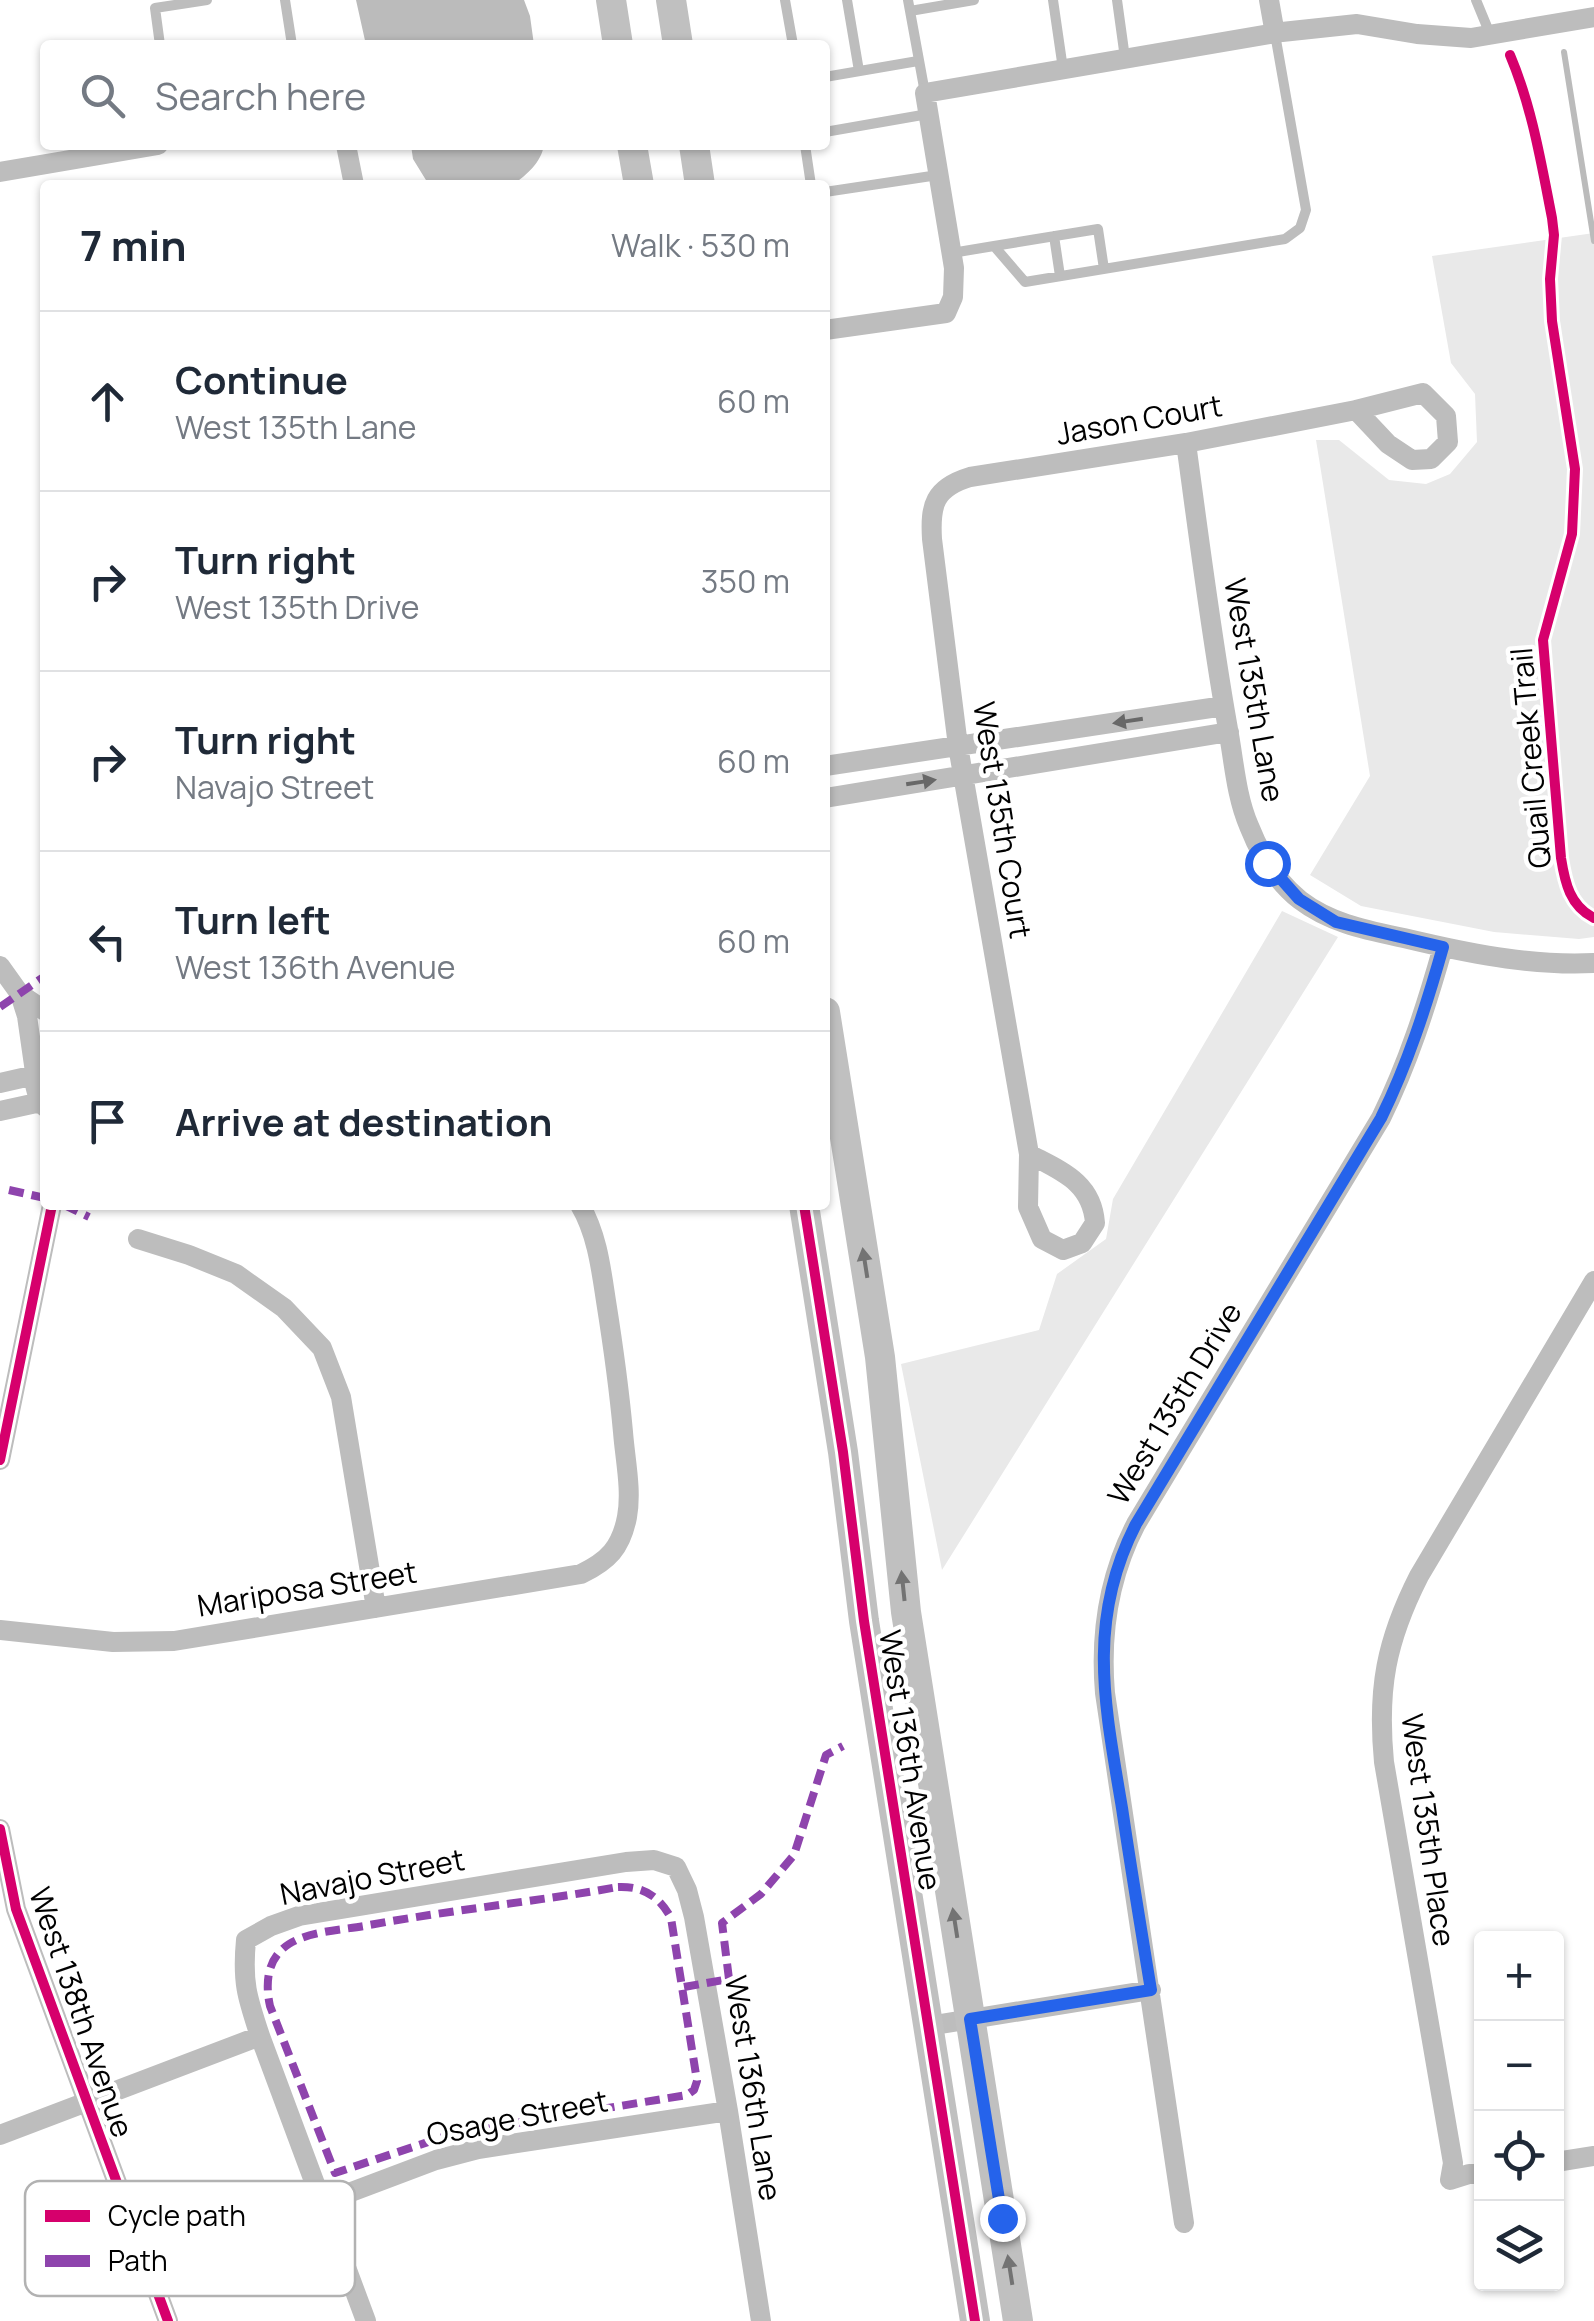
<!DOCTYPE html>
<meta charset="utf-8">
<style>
:root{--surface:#fff;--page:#f2f2f3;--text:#1f2937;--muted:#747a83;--line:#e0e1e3}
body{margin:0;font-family:Manrope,sans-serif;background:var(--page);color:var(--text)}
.controls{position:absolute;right:30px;bottom:30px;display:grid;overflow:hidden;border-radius:10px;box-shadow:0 2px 8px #0004}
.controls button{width:90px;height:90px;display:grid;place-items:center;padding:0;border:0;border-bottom:2px solid var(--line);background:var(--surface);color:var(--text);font:50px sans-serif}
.stop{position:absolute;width:30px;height:30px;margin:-22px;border:8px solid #2563eb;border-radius:50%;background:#fff}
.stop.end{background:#2563eb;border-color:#fff;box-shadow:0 2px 10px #0008}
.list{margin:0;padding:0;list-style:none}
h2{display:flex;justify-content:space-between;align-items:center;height:130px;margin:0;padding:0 40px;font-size:42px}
h2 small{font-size:32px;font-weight:400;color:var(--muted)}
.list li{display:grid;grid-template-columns:65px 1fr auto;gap:30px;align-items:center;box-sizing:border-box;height:180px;padding:0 40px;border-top:2px solid var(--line)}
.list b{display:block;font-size:38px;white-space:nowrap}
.list p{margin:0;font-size:32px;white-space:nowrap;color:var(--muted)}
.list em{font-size:32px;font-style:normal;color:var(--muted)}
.icon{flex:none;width:55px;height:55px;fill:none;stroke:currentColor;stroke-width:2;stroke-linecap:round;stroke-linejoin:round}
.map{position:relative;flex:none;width:1594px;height:2321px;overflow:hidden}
.search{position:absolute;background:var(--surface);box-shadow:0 2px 8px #0004;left:40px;top:40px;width:790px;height:110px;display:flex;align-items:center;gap:25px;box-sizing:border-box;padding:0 35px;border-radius:10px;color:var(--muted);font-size:38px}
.panel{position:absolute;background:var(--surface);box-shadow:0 2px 8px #0004;left:40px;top:180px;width:790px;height:1030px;border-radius:10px}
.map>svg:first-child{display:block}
.green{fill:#e9e9e9}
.water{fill:#bbb}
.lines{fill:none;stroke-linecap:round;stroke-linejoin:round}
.stream{stroke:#bbb;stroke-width:6}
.service{stroke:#bdbdbd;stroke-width:10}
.minor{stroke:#bdbdbd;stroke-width:20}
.secondary{stroke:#c0c0c0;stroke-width:30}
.quiet{stroke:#8e44ad;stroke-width:8;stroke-dasharray:15 8;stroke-linecap:butt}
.cycleway-casing{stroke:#fff;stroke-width:16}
.cycleway{stroke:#d6006c;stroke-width:10}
.oneway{fill:#686868}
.oneway2{fill:#737373}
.route{stroke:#2563eb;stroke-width:12}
.labels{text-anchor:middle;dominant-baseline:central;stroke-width:9;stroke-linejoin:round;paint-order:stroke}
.street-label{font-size:30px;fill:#000;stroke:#fff}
.key{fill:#fff;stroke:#b2b2b2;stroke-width:2.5}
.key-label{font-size:28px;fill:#000}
</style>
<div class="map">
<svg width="1594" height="2321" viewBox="0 0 1594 2321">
<rect width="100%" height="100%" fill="#fff"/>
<path class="green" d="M 1594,233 L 1594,937 L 1579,939 L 1494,932 L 1361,906 L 1310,875 L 1370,776 L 1316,440 L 1339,440 L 1389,480 L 1426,484 L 1450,474 L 1477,442 L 1475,394 L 1451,363 L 1432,256 Z
M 1282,911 L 1338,937 L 942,1570 L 901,1364 L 1039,1330 L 1057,1274 L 1106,1239 L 1113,1199 Z"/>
<path class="water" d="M 356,0 L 524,0 L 530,16 L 534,45 L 366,45 Z
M 411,145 L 544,145 C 541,163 527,174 513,185 L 429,185 L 413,159 Z"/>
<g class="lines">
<path class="stream" d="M 1564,52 L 1594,241"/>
<path class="service" d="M 285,0 L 292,45
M 785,0 L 793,45
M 847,0 L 859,71
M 908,0 L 925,93
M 1053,0 L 1063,69
M 1117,0 L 1125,58
M 1476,0 L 1490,34
M 910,11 L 974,0
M 160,45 L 155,8 L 207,0
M 825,77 L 918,61
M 825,132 L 928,114
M 805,145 L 811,185
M 825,192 L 938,175
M 1054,236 L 1060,276
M 994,246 L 1098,229 L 1104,269
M 952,253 L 994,246 L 1025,282 L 1285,239 L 1300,228 L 1306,210 L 1275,34"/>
<path class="minor" d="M 1269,0 L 1275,34
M 346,145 L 354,185
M 0,172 L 158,145
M 825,330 L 946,313 L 953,297 L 954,268 L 925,93 L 1282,32 L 1357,24 L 1417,34 L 1471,38 L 1594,17
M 1186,443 C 1199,538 1211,634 1228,729 C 1234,761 1236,796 1249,826 C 1260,854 1276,881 1300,900 C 1335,927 1379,932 1421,942 C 1477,955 1536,966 1594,963
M 825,766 L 1224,706
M 825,798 L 1229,732
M 0,966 L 20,994 L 27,1016 L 35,1072
M 20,994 L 45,1011
M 38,1062 C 33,1078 33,1093 45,1107
M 0,1083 L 35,1075
M 0,1111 L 41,1102
M 1029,1154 C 1061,1171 1092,1182 1095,1223 L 1082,1243 L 1063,1250 L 1042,1239 L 1028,1207 L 1029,1154 L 958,746 L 932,539 C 930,505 934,488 970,477 L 1186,443 L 1356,410 L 1388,444 L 1412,460 L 1431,459 L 1448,442 L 1446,416 L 1423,393 L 1356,410
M 138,1239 L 189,1255 L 236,1274 L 284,1308 L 322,1348 L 341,1397 L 376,1608
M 0,1460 L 52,1205
M 0,1630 L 113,1642 L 174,1641 L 581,1574 C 608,1561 621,1548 627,1517 C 632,1490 625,1459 623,1432 C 619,1388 613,1345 606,1301 C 601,1268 597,1234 580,1205
M 0,1829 L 16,1909 L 168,2321
M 928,2026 L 1151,1990
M 260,2036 L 366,2321
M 0,2135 L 260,2036 C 247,1997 242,1982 246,1940 L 271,1926 L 299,1916 L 626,1862 L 654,1860 L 676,1867 L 687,1890 L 694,1917 L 728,2111 L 761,2321
M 1556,2162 L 1594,2156
M 1482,2174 L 1469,2174 L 1450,2180 L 1453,2163 L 1384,1762 C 1377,1689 1386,1641 1419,1576 L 1594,1281
M 322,2203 L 436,2160 L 478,2149 L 728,2111
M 1184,2223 L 1105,1693 C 1100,1634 1108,1578 1136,1524 L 1381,1118 C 1408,1063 1426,1007 1443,947"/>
<path class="secondary" d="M 611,0 L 618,45
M 671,0 L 678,45
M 632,145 L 639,185
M 694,145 L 700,185
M 825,1012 L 880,1357 L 906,1612 L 1018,2321
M 804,1205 L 843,1452 L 864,1621 L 975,2321"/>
<path class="quiet" d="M 0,1007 L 45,976
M 9,1190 L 45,1198
M 64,1205 L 89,1217
M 618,1887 C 643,1886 659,1896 671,1918 L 697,2081 L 694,2090 L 687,2095 L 455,2133 L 335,2173 L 270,2006 C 265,1983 267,1958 289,1944 C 310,1931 341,1930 364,1926 C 449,1910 534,1902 618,1887 Z
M 684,1987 L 729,1979 L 722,1923 L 761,1894 L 794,1855 L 826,1755 L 843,1746"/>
<defs>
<path id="cycleway" d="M 1510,55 C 1532,107 1541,162 1552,218 L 1554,235 L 1550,279 L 1552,321 L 1575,469 L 1572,534 L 1543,640 L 1561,858 C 1565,883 1570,906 1594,918
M 804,1205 L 843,1452 L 864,1621 L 975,2321
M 0,1460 L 52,1205
M 0,1829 L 16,1909 L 168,2321"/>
</defs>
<use href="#cycleway" class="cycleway-casing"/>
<use href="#cycleway" class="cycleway"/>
</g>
<defs><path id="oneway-solid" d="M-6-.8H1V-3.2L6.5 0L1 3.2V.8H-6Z" transform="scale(2.5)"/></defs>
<g class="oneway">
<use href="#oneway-solid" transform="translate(1128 721) rotate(171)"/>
<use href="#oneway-solid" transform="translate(921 782) rotate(-9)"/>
</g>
<g class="oneway2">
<use href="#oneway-solid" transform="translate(865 1263) rotate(-99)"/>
<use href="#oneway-solid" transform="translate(903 1586) rotate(-96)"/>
<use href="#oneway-solid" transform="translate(955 1923) rotate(-99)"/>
<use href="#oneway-solid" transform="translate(1010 2270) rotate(-99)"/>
</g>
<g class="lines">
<path class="route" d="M 1002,2218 L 970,2019 L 1151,1990 C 1141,1929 1131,1869 1122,1808 C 1105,1706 1086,1621 1136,1524 L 1381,1118 C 1408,1063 1426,1007 1443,947 L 1336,922 L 1299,899 L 1267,863"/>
</g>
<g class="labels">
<g class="street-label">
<text transform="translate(1139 419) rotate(-10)">Jason Court</text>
<text transform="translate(1255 690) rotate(80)">West 135th Lane</text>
<text transform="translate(1530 758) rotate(-95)">Quail Creek Trail</text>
<text transform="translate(1003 820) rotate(81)">West 135th Court</text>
<text transform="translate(1174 1403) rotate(-59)">West 135th Drive</text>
<text transform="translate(307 1588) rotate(-9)">Mariposa Street</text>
<text transform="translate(911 1760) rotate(81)">West 136th Avenue</text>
<text transform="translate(1429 1830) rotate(82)">West 135th Place</text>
<text transform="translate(372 1876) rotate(-11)">Navajo Street</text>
<text transform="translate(82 2012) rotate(71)">West 138th Avenue</text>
<text transform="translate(754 2088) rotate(81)">West 136th Lane</text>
<text transform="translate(517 2117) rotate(-11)">Osage Street</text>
</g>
</g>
<rect x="25" y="2181" width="330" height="115" rx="15" class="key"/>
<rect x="45" y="2210" width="45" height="12" fill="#d6006c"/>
<rect x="45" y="2255" width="45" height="12" fill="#8e44ad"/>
<g class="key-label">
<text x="108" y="2226">Cycle path</text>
<text x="108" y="2271">Path</text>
</g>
</svg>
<div class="controls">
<button>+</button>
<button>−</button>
<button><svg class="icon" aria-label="locate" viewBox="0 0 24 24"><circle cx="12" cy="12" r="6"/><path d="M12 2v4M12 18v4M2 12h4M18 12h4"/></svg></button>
<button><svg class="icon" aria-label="layers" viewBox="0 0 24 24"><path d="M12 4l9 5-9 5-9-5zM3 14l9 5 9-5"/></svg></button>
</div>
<div class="stop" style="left:1267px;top:863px"></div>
<div class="stop end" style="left:1002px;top:2218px"></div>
<div class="search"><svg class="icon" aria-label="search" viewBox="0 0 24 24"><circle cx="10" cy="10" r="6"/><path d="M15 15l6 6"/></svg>Search here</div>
<section class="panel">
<h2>7 min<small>Walk · 530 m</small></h2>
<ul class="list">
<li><svg class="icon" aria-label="ahead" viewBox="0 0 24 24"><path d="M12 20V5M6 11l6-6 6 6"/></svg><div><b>Continue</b><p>West 135th Lane</p></div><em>60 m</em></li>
<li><svg class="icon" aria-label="right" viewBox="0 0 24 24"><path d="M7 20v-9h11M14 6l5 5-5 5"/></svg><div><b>Turn right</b><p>West 135th Drive</p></div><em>350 m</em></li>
<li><svg class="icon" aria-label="right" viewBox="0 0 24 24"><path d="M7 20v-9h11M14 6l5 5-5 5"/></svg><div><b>Turn right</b><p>Navajo Street</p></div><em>60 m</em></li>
<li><svg class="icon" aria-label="left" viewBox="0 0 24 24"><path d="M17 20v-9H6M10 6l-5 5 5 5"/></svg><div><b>Turn left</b><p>West 136th Avenue</p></div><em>60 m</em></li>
<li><svg class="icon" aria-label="arrive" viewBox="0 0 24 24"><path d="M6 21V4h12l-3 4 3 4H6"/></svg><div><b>Arrive at destination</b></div></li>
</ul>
</section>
</div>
